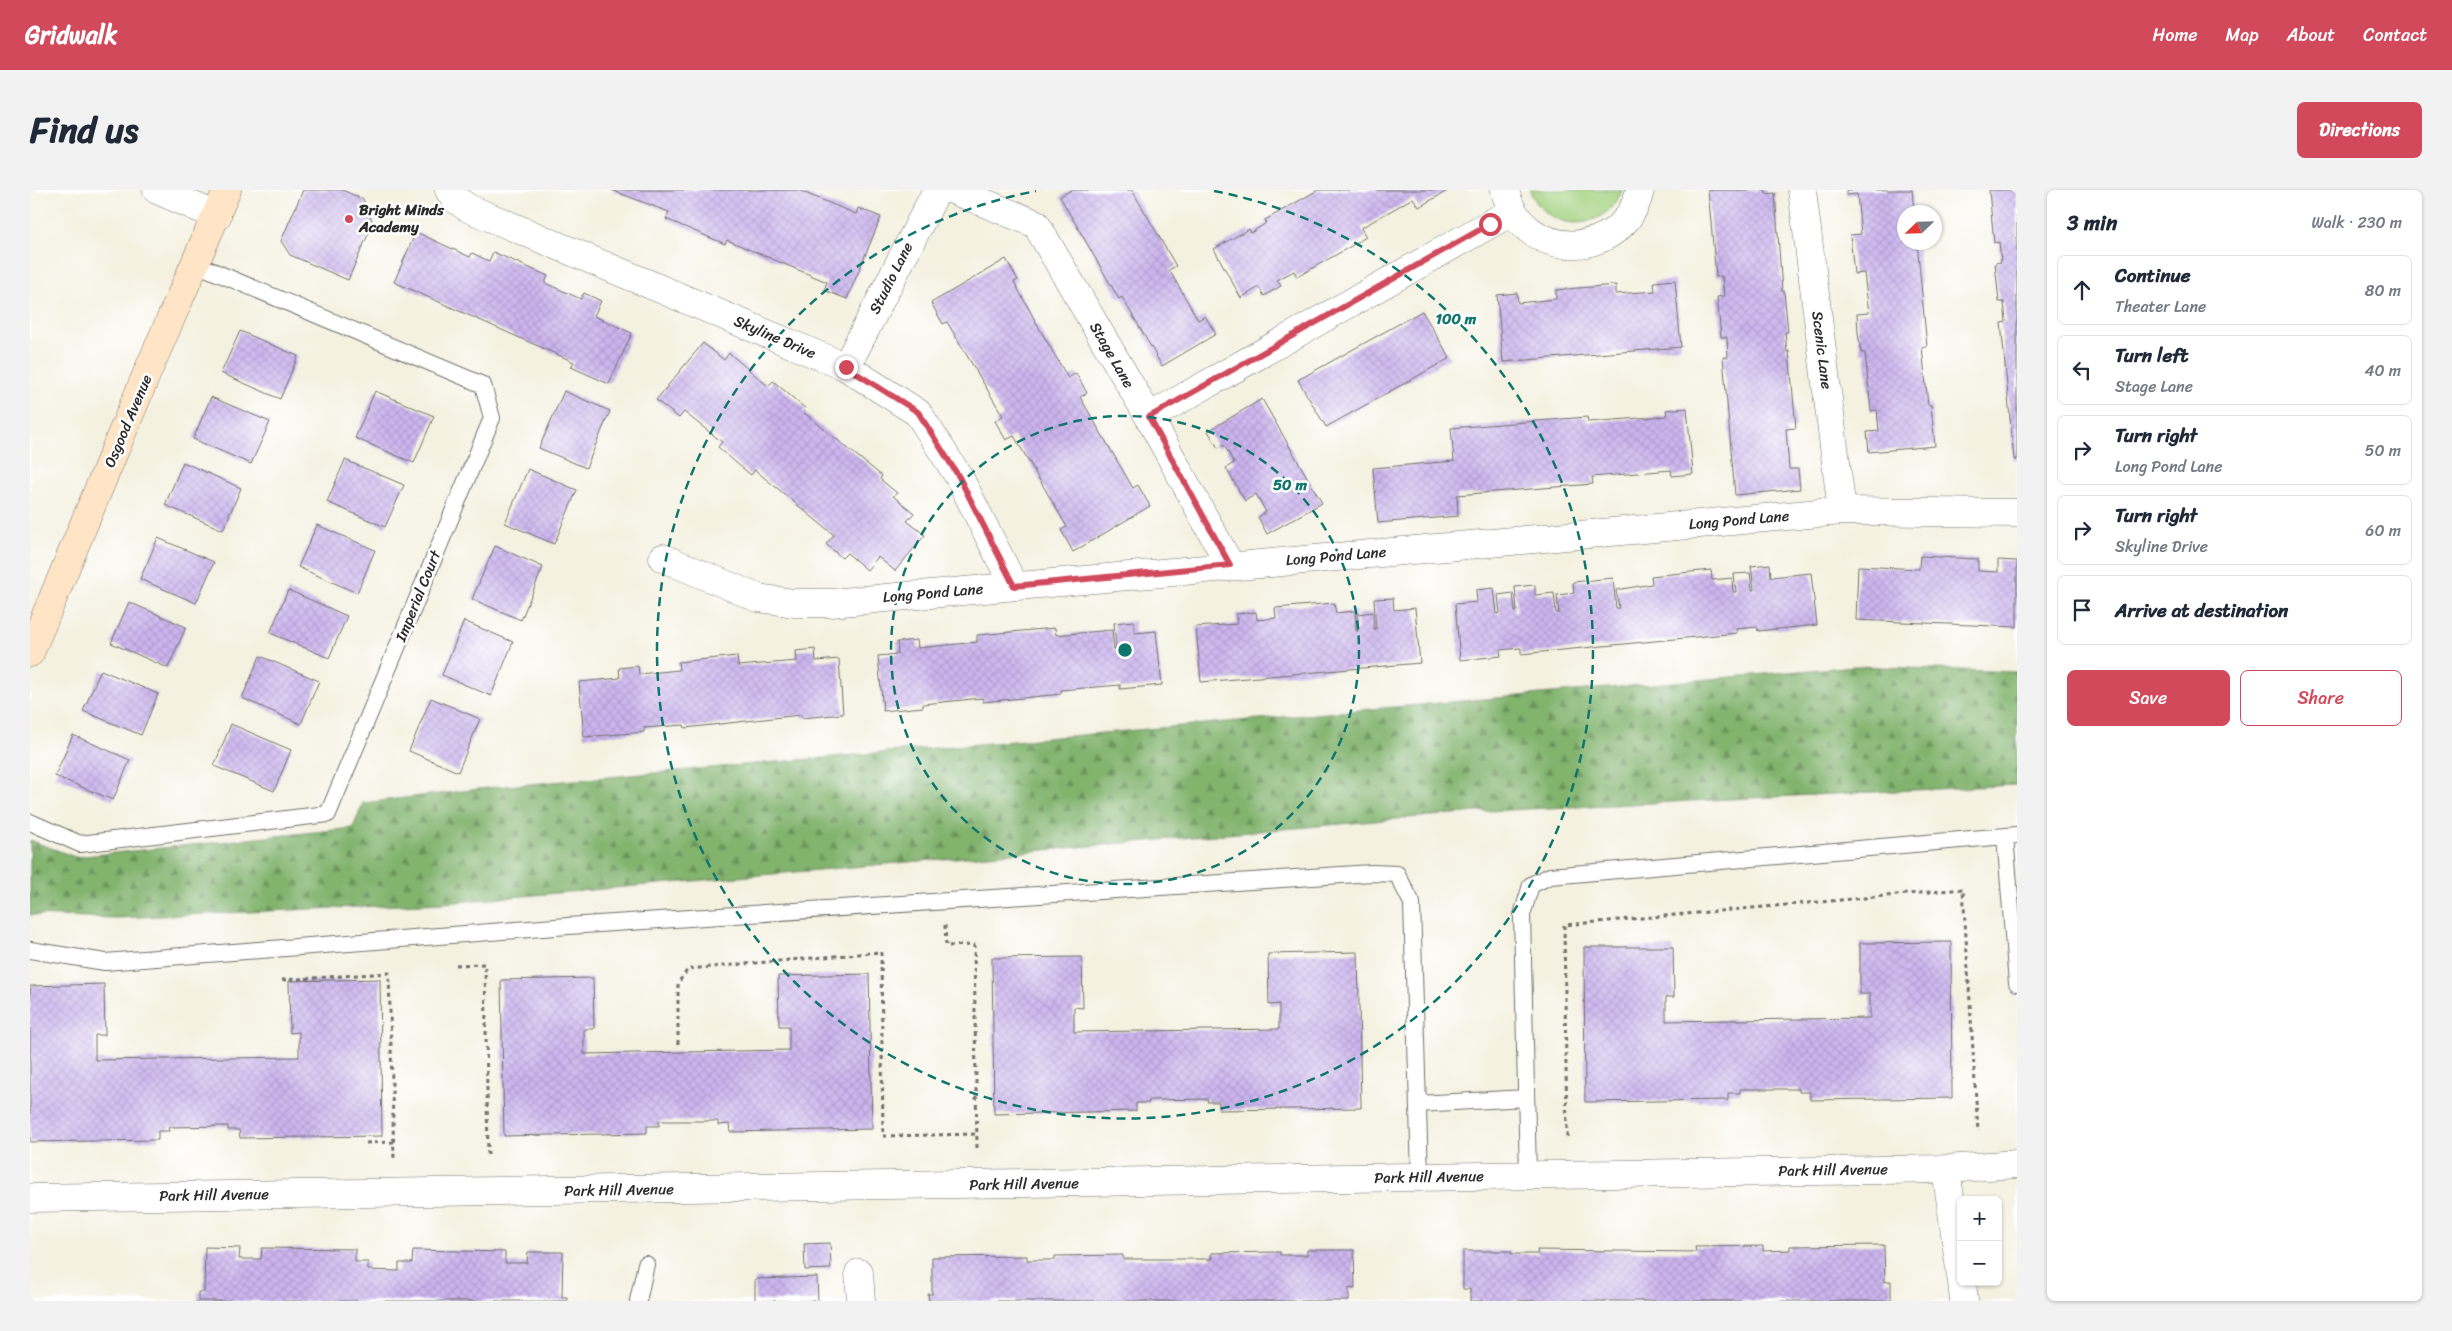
<!DOCTYPE html>
<meta charset="utf-8">
<style>
:root{--surface:#fff;--page:#f2f2f3;--text:#1f2937;--muted:#747a83;--line:#e0e1e3;--accent:#d1495b}
body{margin:0;font-family:Sriracha,sans-serif;background:var(--page);color:var(--text)}
.controls{position:absolute;right:15px;bottom:15px;display:grid;overflow:hidden;border-radius:8px;box-shadow:0 1px 4px #0004}
.controls button{width:45px;height:45px;display:grid;place-items:center;padding:0;border:0;border-bottom:1px solid var(--line);background:var(--surface);color:var(--text);font:25px sans-serif}
.compass{position:absolute;left:1867px;top:15px;width:45px;height:45px;border-radius:50%;background:var(--surface);box-shadow:0 1px 4px #0004;rotate:247deg}
.stop{position:absolute;width:15px;height:15px;margin:-11px;border:4px solid #d1495b;border-radius:50%;background:#fff}
.stop.end{background:#d1495b;border-color:#fff;box-shadow:0 1px 5px #0008}
.list{margin:0;padding:0;list-style:none}
h2{display:flex;justify-content:space-between;align-items:center;height:65px;margin:0;padding:0 20px;font-size:21px}
h2 small{font-size:16px;font-weight:400;color:var(--muted)}
.list li{display:grid;grid-template-columns:32px 1fr auto;gap:15px;align-items:center;box-sizing:border-box;height:70px;margin:0 10px 10px;padding:0 10px;border:1px solid var(--line);border-radius:8px}
.list b{display:block;font-size:19px;white-space:nowrap}
.list p{margin:0;font-size:16px;white-space:nowrap;color:var(--muted)}
.list em{font-size:16px;font-style:normal;color:var(--muted)}
.actions{display:flex;gap:10px;padding:15px 20px}
.actions a{flex:1;padding:11px 0;border:1px solid var(--accent);border-radius:8px;text-align:center;font-size:18px;color:var(--accent)}
.actions .main{background:var(--accent);color:#fff}
.icon{flex:none;width:28px;height:28px;fill:none;stroke:currentColor;stroke-width:2;stroke-linecap:round;stroke-linejoin:round}
.map{position:relative;flex:none;width:1987px;height:1111px;overflow:hidden;border-radius:8px}
header{display:flex;align-items:center;gap:30px;box-sizing:border-box;height:70px;padding:0 25px;background:var(--accent);color:#fff}
header strong{font-size:24px}
nav{display:flex;gap:28px;margin-inline-start:auto;font-size:18px}
.intro{display:flex;align-items:center;justify-content:space-between;box-sizing:border-box;height:120px;padding:0 30px}
h1{margin:0;font-size:35px}
.button{padding:12px 22px;border-radius:8px;background:var(--accent);color:#fff;font-size:18px;font-weight:700}
main{display:flex;gap:30px;padding:0 30px}
aside{flex:1;background:var(--surface);border-radius:8px;box-shadow:0 1px 4px #0004}
.map>svg:first-child{display:block}
.grass{fill:#a3d27f;stroke:#677e55}
.forest{fill:url(#forest-firs);stroke:#56704c}
.building{fill:url(#building-cross-hatch)}
.lines{fill:none;stroke-linecap:round;stroke-linejoin:round}
.lane-casing{stroke:#71706a;stroke-width:18}
.street-casing{stroke:#71706a;stroke-width:29}
.secondary-casing{stroke:#71706a;stroke-width:29}
.path{stroke:#71706a;stroke-width:3;stroke-dasharray:4 4;stroke-linecap:butt}
.lane{stroke:#fff;stroke-width:16}
.street{stroke:#fff;stroke-width:28}
.secondary{stroke:#ffe4c6;stroke-width:28}
.route{stroke:#d1495b;stroke-width:6}
.ring{fill:none;stroke:#0f766e;stroke-width:2.5;stroke-dasharray:9 6}
.poi-dot{fill:#d1495b;stroke:#fff;stroke-width:2}
.labels{text-anchor:middle;dominant-baseline:central;stroke-width:5;stroke-linejoin:round;paint-order:stroke}
.poi-label{font-size:15px;font-weight:bold;fill:#2b2b2b;stroke:#fff;text-anchor:start}
.street-label{font-size:15px;fill:#2b2b2b;stroke:#fff}
.centre{fill:#0f766e;stroke:#fff;stroke-width:2.5}
.ring-label{font-size:15px;text-anchor:middle;font-weight:bold;fill:#0f766e;stroke:#fff;stroke-width:5;stroke-linejoin:round;paint-order:stroke}
</style>
<header>
<strong>Gridwalk</strong>
<nav><a>Home</a><a>Map</a><a>About</a><a>Contact</a></nav>
</header>
<div class="intro"><h1>Find us</h1><a class="button">Directions</a></div>
<main>
<div class="map">
<svg width="1987" height="1111" viewBox="0 0 1987 1111">
<defs>
<pattern id="forest-firs" width="22" height="20" patternUnits="userSpaceOnUse" patternTransform="scale(1.25)"><rect width="22" height="20" fill="#82b46e"/><path d="M5 1l3.5 6h-7zM16 11l3.5 6h-7z" fill="#6b935b"/></pattern>
<pattern id="building-cross-hatch" width="8" height="8" patternUnits="userSpaceOnUse" patternTransform="scale(1.25)"><rect width="8" height="8" fill="#ccb5ef"/><path d="M0 0l8 8M0 8l8-8" fill="none" stroke="#af9ccd"/></pattern>
</defs>
<rect width="100%" height="100%" fill="#fff"/>
<filter id="ink" filterUnits="userSpaceOnUse"><feTurbulence type="fractalNoise" baseFrequency=".02" numOctaves="2"/><feDisplacementMap in="SourceGraphic" scale="10" xChannelSelector="R" yChannelSelector="G"/><feConvolveMatrix kernelMatrix="1 2 1 2 8 2 1 2 1" color-interpolation-filters="sRGB"/></filter>
<filter id="wash" filterUnits="userSpaceOnUse"><feTurbulence type="fractalNoise" baseFrequency=".0096" numOctaves="4" result="noise"/><feDisplacementMap in="SourceGraphic" scale="20" xChannelSelector="R" yChannelSelector="G"/><feGaussianBlur stdDeviation="1.12" result="paint"/><feColorMatrix in="noise" values="0 0 0 0 0 0 0 0 0 0 0 0 0 0 0 0 0 1.4 0 .05"/><feComposite in="paint" operator="in"/></filter>
<g filter="url(#wash)">
<rect width="100%" height="100%" fill="#f4f1e0"/>
<path class="grass" d="M 1499,0 L 1592,0 C 1582,30 1545,43 1518,24 C 1509,18 1504,9 1499,0 Z"/>
<path class="forest" d="M 1825,476 L 1987,482 L 1987,595 L 1458,621 L 414,713 L 87,728 L 0,725 L 0,650 L 45,667 L 323,638 L 333,613 L 466,597 Z"/>
<g id="blocks">
<path class="building" d="M 273,0 L 312,0 L 333,9 L 343,33 L 318,90 L 260,65 L 251,51 Z
M 581,0 L 768,0 L 826,24 L 828,18 L 851,27 L 817,109 L 794,100 L 797,92 L 697,50 L 695,54 L 636,29 L 639,22 Z
M 1041,0 L 1102,0 L 1146,76 L 1139,80 L 1148,95 L 1168,130 L 1175,126 L 1186,144 L 1132,176 L 1092,107 L 1089,109 L 1030,7 Z
M 1288,0 L 1419,0 L 1389,17 L 1383,8 L 1331,38 L 1336,47 L 1323,55 L 1267,87 L 1264,81 L 1247,90 L 1251,96 L 1234,106 L 1229,97 L 1211,108 L 1184,59 L 1219,39 L 1221,43 L 1236,33 L 1235,30 Z
M 1678,0 L 1736,0 L 1736,4 L 1745,3 L 1752,101 L 1754,101 L 1758,142 L 1755,142 L 1757,162 L 1759,161 L 1766,238 L 1756,239 L 1759,279 L 1768,279 L 1770,299 L 1705,305 L 1693,167 L 1698,167 L 1697,147 L 1691,147 L 1687,107 L 1694,106 L 1692,86 L 1686,87 Z
M 1816,0 L 1882,0 L 1884,22 L 1874,22 L 1874,52 L 1887,52 L 1897,157 L 1892,157 L 1898,215 L 1901,215 L 1905,256 L 1839,262 L 1837,242 L 1849,241 L 1847,220 L 1841,221 L 1835,163 L 1831,163 L 1828,143 L 1827,124 L 1839,123 L 1834,83 L 1824,84 L 1820,45 L 1831,44 L 1827,4 L 1816,5 Z
M 1959,0 L 1987,0 L 1987,270 L 1984,270 L 1971,133 L 1976,132 L 1974,112 L 1969,112 L 1965,73 L 1971,72 L 1969,52 L 1964,53 Z
M 386,42 L 440,67 L 442,63 L 459,71 L 463,62 L 518,86 L 515,93 L 551,109 L 554,103 L 571,111 L 564,126 L 602,143 L 579,194 L 541,177 L 544,172 L 364,92 Z
M 976,69 L 988,90 L 984,92 L 1012,143 L 1038,188 L 1046,183 L 1057,203 L 1050,207 L 1103,298 L 1108,295 L 1120,316 L 1043,362 L 1031,340 L 1037,337 L 984,246 L 976,250 L 965,231 L 973,226 L 917,132 L 913,134 L 901,113 Z
M 1645,90 L 1651,157 L 1473,172 L 1467,105 L 1487,103 L 1488,113 L 1526,109 L 1526,100 L 1548,98 L 1586,95 L 1586,104 L 1625,101 L 1624,92 Z
M 1392,121 L 1420,168 L 1296,237 L 1268,190 Z
M 210,141 L 268,166 L 250,209 L 191,183 Z
M 673,153 L 694,170 L 699,163 L 738,196 L 743,191 L 776,219 L 773,222 L 852,286 L 850,289 L 867,303 L 863,306 L 884,323 L 877,331 L 895,345 L 865,381 L 848,367 L 837,380 L 817,363 L 812,368 L 796,354 L 804,345 L 725,280 L 721,285 L 704,271 L 688,257 L 692,252 L 654,222 L 649,228 L 626,210 Z
M 345,201 L 404,226 L 384,273 L 325,248 Z
M 534,201 L 580,221 L 556,278 L 509,258 Z
M 181,207 L 240,232 L 221,274 L 163,249 Z
M 1232,209 L 1292,313 L 1237,344 L 1228,327 L 1236,322 L 1226,304 L 1215,311 L 1196,278 L 1204,273 L 1194,255 L 1188,258 L 1178,241 Z
M 1657,218 L 1663,284 L 1642,286 L 1641,280 L 1562,287 L 1563,294 L 1427,305 L 1428,326 L 1348,333 L 1343,278 L 1424,271 L 1421,238 L 1557,227 L 1558,232 L 1637,226 L 1636,220 Z
M 315,270 L 374,295 L 355,337 L 297,312 Z
M 153,272 L 211,298 L 193,340 L 135,315 Z
M 498,279 L 547,300 L 524,354 L 475,333 Z
M 287,335 L 345,360 L 327,403 L 268,377 Z
M 128,348 L 184,372 L 166,413 L 110,389 Z
M 465,356 L 513,377 L 491,430 L 442,409 Z
M 1890,366 L 1948,369 L 1948,381 L 1968,382 L 1968,370 L 1987,371 L 1987,437 L 1826,430 L 1828,376 L 1889,379 Z
M 1740,374 L 1741,387 L 1781,383 L 1787,435 L 1728,441 L 1727,437 L 1706,439 L 1707,443 L 1491,464 L 1491,458 L 1470,460 L 1471,466 L 1430,470 L 1425,414 L 1447,412 L 1446,400 L 1464,398 L 1467,424 L 1470,423 L 1468,405 L 1483,403 L 1485,422 L 1487,421 L 1485,397 L 1505,395 L 1505,405 L 1524,403 L 1526,423 L 1529,423 L 1527,405 L 1544,403 L 1543,392 L 1583,388 L 1586,418 L 1589,418 L 1586,400 L 1622,394 L 1621,386 L 1681,380 L 1682,390 L 1702,388 L 1703,402 L 1706,402 L 1704,384 L 1720,383 L 1722,400 L 1724,400 L 1721,376 Z
M 258,400 L 317,426 L 299,468 L 240,443 Z
M 1363,408 L 1364,420 L 1385,418 L 1390,473 L 1171,492 L 1166,437 L 1207,434 L 1206,424 L 1226,422 L 1227,430 L 1246,428 L 1245,418 L 1304,413 L 1306,423 L 1325,421 L 1326,441 L 1328,441 L 1327,424 L 1343,422 L 1344,439 L 1346,439 L 1344,409 Z
M 99,412 L 156,437 L 138,478 L 81,453 Z
M 434,431 L 483,452 L 461,506 L 412,485 Z
M 1104,431 L 1105,443 L 1126,441 L 1132,495 L 1090,499 L 1090,495 L 1031,500 L 1031,504 L 953,512 L 952,508 L 893,514 L 893,517 L 853,521 L 848,466 L 868,464 L 867,452 L 887,450 L 888,458 L 947,452 L 947,445 L 1025,438 L 1026,445 L 1082,440 L 1084,459 L 1086,459 L 1084,433 Z
M 785,459 L 786,471 L 809,469 L 813,524 L 772,528 L 771,525 L 752,527 L 655,538 L 654,535 L 614,538 L 614,542 L 554,547 L 549,492 L 590,488 L 589,478 L 608,476 L 609,484 L 649,480 L 648,472 L 707,466 L 708,476 L 767,471 L 766,461 Z
M 230,466 L 289,491 L 271,534 L 212,508 Z
M 71,480 L 128,504 L 111,545 L 53,521 Z
M 401,508 L 450,529 L 428,582 L 379,561 Z
M 201,534 L 261,560 L 244,601 L 184,576 Z
M 43,545 L 100,570 L 83,610 L 25,586 Z
M 1921,752 L 1922,908 L 1780,910 L 1780,902 L 1769,902 L 1769,899 L 1710,899 L 1710,903 L 1698,903 L 1698,910 L 1555,912 L 1554,757 L 1643,757 L 1644,807 L 1636,807 L 1636,831 L 1840,828 L 1840,804 L 1830,804 L 1830,753 Z
M 1328,762 L 1331,918 L 1189,920 L 1189,912 L 1177,912 L 1178,909 L 1119,910 L 1119,913 L 1106,913 L 1106,921 L 964,924 L 962,768 L 1052,767 L 1053,818 L 1044,817 L 1044,842 L 1249,839 L 1249,814 L 1239,815 L 1238,764 Z
M 839,784 L 842,939 L 700,942 L 699,934 L 688,935 L 688,931 L 629,931 L 629,936 L 617,936 L 617,943 L 474,946 L 471,790 L 563,788 L 564,839 L 554,839 L 554,864 L 759,860 L 759,836 L 749,836 L 748,786 Z
M 350,789 L 352,946 L 210,948 L 209,940 L 198,940 L 198,936 L 138,937 L 139,941 L 128,941 L 128,950 L 0,952 L 0,796 L 74,794 L 75,845 L 65,845 L 65,870 L 269,867 L 269,842 L 260,843 L 259,791 Z
M 800,1053 L 801,1079 L 775,1080 L 774,1054 Z
M 1854,1055 L 1855,1092 L 1861,1091 L 1861,1111 L 1440,1111 L 1440,1099 L 1433,1099 L 1433,1061 L 1481,1061 L 1481,1064 L 1508,1064 L 1507,1060 L 1666,1062 L 1665,1057 L 1733,1056 L 1733,1061 L 1760,1060 L 1760,1056 Z
M 175,1057 L 210,1058 L 209,1069 L 231,1069 L 232,1058 L 325,1059 L 325,1072 L 338,1072 L 338,1080 L 369,1081 L 369,1073 L 382,1073 L 383,1060 L 475,1062 L 475,1073 L 497,1073 L 498,1062 L 533,1062 L 532,1107 L 537,1107 L 537,1111 L 168,1111 L 168,1102 L 174,1102 Z
M 1277,1060 L 1324,1060 L 1325,1099 L 1319,1098 L 1319,1111 L 899,1111 L 898,1104 L 902,1104 L 902,1067 L 997,1066 L 997,1070 L 1025,1070 L 1025,1066 L 1093,1065 L 1093,1069 L 1181,1069 L 1182,1063 L 1250,1062 L 1250,1065 L 1277,1065 Z
M 787,1087 L 788,1111 L 725,1111 L 725,1089 Z"/>
</g>
</g>
<g filter="url(#ink)">
<use href="#blocks" fill-opacity="0" stroke="#71706a" stroke-width="1"/>
<g class="lines">
<defs>
<path id="lane" d="M 0,632 L 50,654 L 298,624 L 462,228 L 453,195 L 166,74
M 1975,646 L 1987,793
M 0,760 L 75,772 L 538,736 L 1342,683 L 1367,684 L 1382,713 L 1390,987
M 1388,914 L 1496,908
M 1498,985 L 1492,725 L 1501,695 L 1520,686 L 1987,645
M 608,1111 L 616,1074"/>
<path id="street" d="M 127,0 L 187,26
M 419,0 L 424,8 L 438,18 L 816,177 L 888,223 L 929,287 L 984,396
M 923,0 L 1006,34 L 1119,227 L 1200,375
M 1475,0 C 1491,73 1594,72 1610,0
M 1772,0 L 1812,321
M 816,177 L 907,0
M 1119,227 L 1483,21
M 633,368 L 728,408 L 764,413 L 801,413 L 1812,321 L 1987,323
M 1916,979 L 1931,1086
M 0,1008 L 1916,979 L 1987,974
M 829,1083 L 831,1111
M 1932,1092 L 1934,1111"/>
<path id="secondary" d="M 0,463 L 120,176 L 197,0"/>
</defs>
<use href="#lane" class="lane-casing"/>
<use href="#street" class="street-casing"/>
<use href="#secondary" class="secondary-casing"/>
<path class="path" d="M 915,735 L 916,756 L 944,755 L 947,958
M 426,775 L 455,774 L 458,967
M 252,790 L 359,783 L 364,969
M 648,854 L 648,793 L 658,779 L 851,762 L 853,946 L 947,944
M 1537,947 L 1534,735 L 1933,699 L 1948,942
M 336,953 L 364,952"/>
<use href="#lane" class="lane"/>
<use href="#street" class="street"/>
<use href="#secondary" class="secondary"/>
</g>
</g>
<g class="lines" filter="url(#ink)">
<path class="route" d="M 816,177 L 888,222 L 929,287 L 984,396 L 1200,375 L 1119,227 L 1460,34"/>
</g>
<g class="ring">
<circle cx="1095" cy="460" r="234"/>
<path d="M1184 1A468 468 0 1 1 1006 1"/>
</g>
<circle class="poi-dot" cx="319" cy="29" r="5"/>
<g class="labels">
<g class="poi-label">
<text x="329" y="20">Bright Minds<tspan x="329" dy="17">Academy</tspan></text>
</g>
<g class="street-label">
<text transform="translate(861 88) rotate(-63)">Studio Lane</text>
<text transform="translate(745 147) rotate(23)">Skyline Drive</text>
<text transform="translate(1792 160) rotate(83)">Scenic Lane</text>
<text transform="translate(1082 165) rotate(60)">Stage Lane</text>
<text transform="translate(98 231) rotate(-67)">Osgood Avenue</text>
<text transform="translate(1709 330) rotate(-5)">Long Pond Lane</text>
<text transform="translate(1306 366) rotate(-5)">Long Pond Lane</text>
<text transform="translate(903 403) rotate(-5)">Long Pond Lane</text>
<text transform="translate(388 406) rotate(-68)">Imperial Court</text>
<text transform="translate(1803 980) rotate(-1)">Park Hill Avenue</text>
<text transform="translate(1399 987) rotate(-1)">Park Hill Avenue</text>
<text transform="translate(994 994) rotate(-1)">Park Hill Avenue</text>
<text transform="translate(589 1000) rotate(-1)">Park Hill Avenue</text>
<text transform="translate(184 1005) rotate(-1)">Park Hill Avenue</text>
</g>
</g>
<circle cx="1095" cy="460" r="8" class="centre"/>
<g class="ring-label">
<text x="1426" y="134">100 m</text>
<text x="1260" y="300">50 m</text>
</g>
</svg>
<div class="controls">
<button>+</button>
<button>−</button>
</div>
<svg class="compass" viewBox="-18 -18 36 36"><path d="M0-13l5 13h-10z" fill="#e53935"/><path d="M0 13l5-13h-10z" fill="#747a83"/></svg>
<div class="stop" style="left:1460px;top:34px"></div>
<div class="stop end" style="left:816px;top:177px"></div>
</div>
<aside>
<h2>3 min<small>Walk · 230 m</small></h2>
<ul class="list">
<li><svg class="icon" aria-label="ahead" viewBox="0 0 24 24"><path d="M12 20V5M6 11l6-6 6 6"/></svg><div><b>Continue</b><p>Theater Lane</p></div><em>80 m</em></li>
<li><svg class="icon" aria-label="left" viewBox="0 0 24 24"><path d="M17 20v-9H6M10 6l-5 5 5 5"/></svg><div><b>Turn left</b><p>Stage Lane</p></div><em>40 m</em></li>
<li><svg class="icon" aria-label="right" viewBox="0 0 24 24"><path d="M7 20v-9h11M14 6l5 5-5 5"/></svg><div><b>Turn right</b><p>Long Pond Lane</p></div><em>50 m</em></li>
<li><svg class="icon" aria-label="right" viewBox="0 0 24 24"><path d="M7 20v-9h11M14 6l5 5-5 5"/></svg><div><b>Turn right</b><p>Skyline Drive</p></div><em>60 m</em></li>
<li><svg class="icon" aria-label="arrive" viewBox="0 0 24 24"><path d="M6 21V4h12l-3 4 3 4H6"/></svg><div><b>Arrive at destination</b></div></li>
</ul>
<div class="actions"><a class="main">Save</a><a>Share</a></div>
</aside>
</main>
